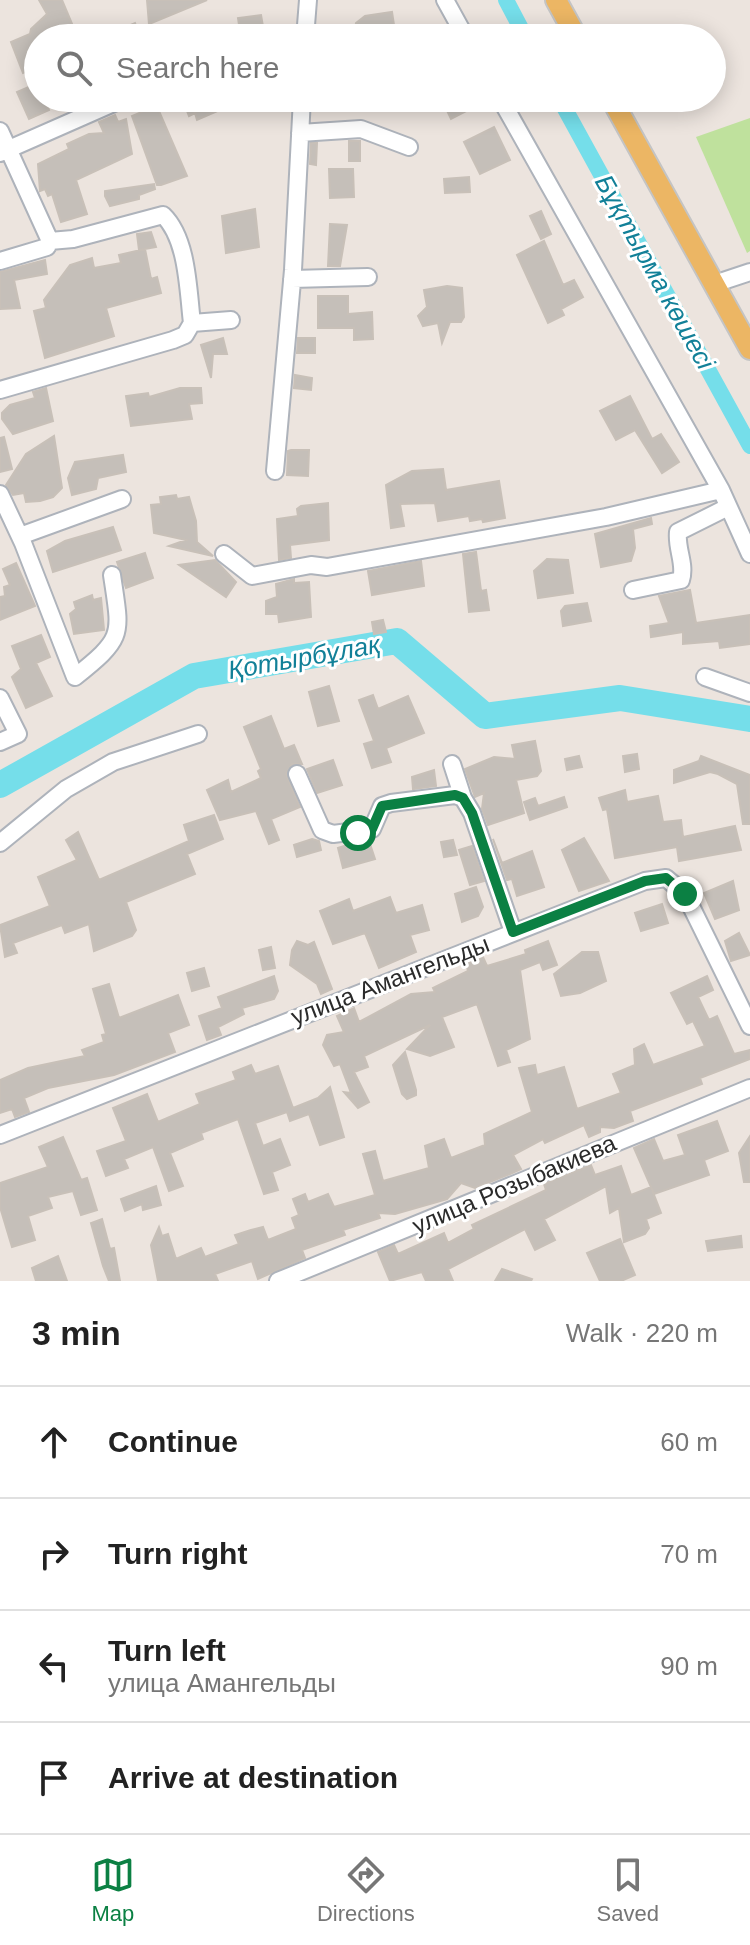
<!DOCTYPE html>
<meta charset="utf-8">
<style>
:root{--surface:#fff;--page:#f2f2f2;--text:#222;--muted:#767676;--line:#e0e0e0;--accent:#0b8043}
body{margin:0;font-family:Arial,sans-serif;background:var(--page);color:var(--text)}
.stop{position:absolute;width:24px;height:24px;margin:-18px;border:6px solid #0b8043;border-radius:50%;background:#fff}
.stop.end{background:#0b8043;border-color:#fff;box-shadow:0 2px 8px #0008}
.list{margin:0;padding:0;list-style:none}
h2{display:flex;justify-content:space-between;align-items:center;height:104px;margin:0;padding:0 32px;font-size:34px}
h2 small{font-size:26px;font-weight:400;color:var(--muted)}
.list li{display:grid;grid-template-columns:52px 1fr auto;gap:24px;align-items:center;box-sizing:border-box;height:112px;padding:0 32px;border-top:2px solid var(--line)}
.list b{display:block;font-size:30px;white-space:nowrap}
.list p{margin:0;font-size:26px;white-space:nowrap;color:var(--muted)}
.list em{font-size:26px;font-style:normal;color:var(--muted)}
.icon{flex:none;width:44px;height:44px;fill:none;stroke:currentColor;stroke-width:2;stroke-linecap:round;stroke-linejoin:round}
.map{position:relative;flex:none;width:750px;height:1281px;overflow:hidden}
.search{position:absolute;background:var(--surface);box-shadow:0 4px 20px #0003;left:24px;right:24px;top:24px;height:88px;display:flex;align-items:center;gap:20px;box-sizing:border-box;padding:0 28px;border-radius:44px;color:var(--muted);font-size:30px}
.sheet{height:552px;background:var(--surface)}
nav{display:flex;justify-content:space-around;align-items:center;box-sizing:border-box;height:112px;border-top:2px solid var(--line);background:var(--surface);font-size:22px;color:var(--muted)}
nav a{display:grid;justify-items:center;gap:4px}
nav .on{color:var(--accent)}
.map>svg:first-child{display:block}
.green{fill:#bfe19d}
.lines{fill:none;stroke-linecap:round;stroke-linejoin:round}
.canal{stroke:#75deea;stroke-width:16}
.river{stroke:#75deea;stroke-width:26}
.building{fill:#c5bfb9;stroke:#c8c0b8;stroke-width:2}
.minor-casing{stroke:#aeb3bb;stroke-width:20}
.major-casing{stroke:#c4c4c4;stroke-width:24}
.minor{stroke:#fff;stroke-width:16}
.major{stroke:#ecb664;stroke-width:20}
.route{stroke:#0b8043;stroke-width:10}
.labels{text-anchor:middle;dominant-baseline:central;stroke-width:6;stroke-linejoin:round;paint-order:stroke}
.street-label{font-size:24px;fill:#2b2b2b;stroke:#fff}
.water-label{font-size:26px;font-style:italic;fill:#128098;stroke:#fff}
</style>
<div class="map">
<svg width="750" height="1281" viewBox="0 0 750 1281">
<rect width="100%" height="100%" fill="#ece4de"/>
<path class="green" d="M 750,118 L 750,251 L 747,253 L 696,137 Z"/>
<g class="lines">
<path class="canal" d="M 506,0 L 526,38
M 559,98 L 750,446"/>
<path class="river" d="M 0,785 L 194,676 L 397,641 L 485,716 L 620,698 L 750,719"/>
</g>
<path class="building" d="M 39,0 L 62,0 L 78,38 L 38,38 L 38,67 L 23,73 L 11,42 L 30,34 L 31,29 L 47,14 Z
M 147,0 L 207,0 L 149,24 Z
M 392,12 L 396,38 L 361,38 L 355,29 L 356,23 L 365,16 Z
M 261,15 L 265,38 L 241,38 L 238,18 Z
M 135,23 L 141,38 L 100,38 Z
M 38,83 L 38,98 L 43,98 L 49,110 L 29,119 L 17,92 Z
M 189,98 L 229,98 L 220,110 L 197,120 L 195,113 L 189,116 L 184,103 Z
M 441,98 L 470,98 L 474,107 L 451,119 Z
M 151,108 L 159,111 L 187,176 L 161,185 L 157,185 L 132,116 Z
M 115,115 L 118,122 L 126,119 L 132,154 L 76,180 L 87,214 L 61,222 L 52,194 L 48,196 L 45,189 L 40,191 L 38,164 L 69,149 L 67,144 L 89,134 L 104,133 L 99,122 Z
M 494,127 L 510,160 L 480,174 L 464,142 Z
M 349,141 L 360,141 L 360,161 L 349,161 Z
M 311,143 L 317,143 L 316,165 L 310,164 Z
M 329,169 L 353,169 L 354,197 L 330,198 Z
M 469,177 L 470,192 L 445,193 L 444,179 Z
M 154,184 L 155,189 L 139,195 L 139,199 L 110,206 L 105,196 L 105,191 Z
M 255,209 L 259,247 L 226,253 L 222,216 Z
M 541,211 L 551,234 L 541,239 L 530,216 Z
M 330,224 L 347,225 L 340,266 L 328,266 Z
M 151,232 L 156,247 L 139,250 L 137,234 Z
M 544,241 L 563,285 L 574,280 L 583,297 L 561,309 L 564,315 L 548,323 L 517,255 Z
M 145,249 L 151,279 L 157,277 L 161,293 L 106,308 L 114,336 L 45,358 L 34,311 L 46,308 L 44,300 L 70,265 L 92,258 L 94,268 L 121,263 L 119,255 Z
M 45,260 L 47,274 L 14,280 L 20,308 L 0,309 L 0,272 Z
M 447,286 L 462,288 L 464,317 L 461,322 L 450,322 L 442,343 L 438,323 L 423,326 L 418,316 L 427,307 L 424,290 Z
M 318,296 L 348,296 L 348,314 L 372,312 L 373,339 L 354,340 L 354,328 L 318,328 Z
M 223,338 L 227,354 L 213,354 L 211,378 L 201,345 Z
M 298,338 L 315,338 L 315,353 L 297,353 Z
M 295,375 L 312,378 L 311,390 L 294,388 Z
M 46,388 L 53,421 L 13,434 L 2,419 L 2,413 L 10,405 L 35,398 L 33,392 Z
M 180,388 L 201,388 L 202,403 L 189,404 L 192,419 L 131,426 L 126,396 L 148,393 L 149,397 Z
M 630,396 L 652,439 L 661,434 L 679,462 L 662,473 L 635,430 L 616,440 L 600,411 Z
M 54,436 L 62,488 L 53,497 L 40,501 L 26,502 L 24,493 L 13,495 L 6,485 L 26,454 Z
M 4,437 L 12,469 L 0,472 L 0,438 Z
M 291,450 L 309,450 L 308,476 L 287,475 L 288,451 Z
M 123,455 L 126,472 L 98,478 L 96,489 L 72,495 L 68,478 L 75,462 Z
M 443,469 L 446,490 L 499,481 L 505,518 L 483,522 L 482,519 L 470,521 L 469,516 L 438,521 L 435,503 L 400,504 L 404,526 L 391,528 L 386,485 L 412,471 Z
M 176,495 L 177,499 L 189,497 L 196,521 L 197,542 L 213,556 L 169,546 L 186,540 L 154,533 L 151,505 L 161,504 L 160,497 Z
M 328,503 L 329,540 L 290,545 L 291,558 L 279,560 L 277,519 L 298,516 L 297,509 L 301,506 Z
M 651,518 L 652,524 L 633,529 L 635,548 L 631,561 L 601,567 L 595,534 Z
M 113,527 L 121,550 L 53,572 L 47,551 L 65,541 Z
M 476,552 L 481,591 L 486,590 L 489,610 L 469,612 L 463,554 Z
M 145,553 L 153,578 L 126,588 L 117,562 Z
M 547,559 L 568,560 L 573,593 L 538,598 L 534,571 Z
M 215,560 L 236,582 L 226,597 L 179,565 Z
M 421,561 L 424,586 L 372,595 L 368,571 Z
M 16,563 L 35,606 L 0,620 L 0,597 L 5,596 L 4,587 L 10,585 L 3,569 Z
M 294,579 L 294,583 L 309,582 L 311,617 L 279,622 L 278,614 L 266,614 L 266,601 L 277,597 L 276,584 Z
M 690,590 L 696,623 L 750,615 L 750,644 L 720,648 L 719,641 L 683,644 L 683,632 L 651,637 L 650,626 L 669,623 L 659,596 Z
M 92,595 L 93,600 L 101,598 L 104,630 L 74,634 L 70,614 L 76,609 L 74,602 Z
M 587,603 L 591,621 L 563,626 L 561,611 L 565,606 Z
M 383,620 L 386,632 L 374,634 L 372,622 Z
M 41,635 L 50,657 L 36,663 L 52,696 L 26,708 L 12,677 L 21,669 L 12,646 Z
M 329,686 L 339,721 L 318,726 L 309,692 Z
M 373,695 L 378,709 L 408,696 L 424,733 L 386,748 L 391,762 L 372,768 L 364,744 L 374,741 L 359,700 Z
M 271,716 L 284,749 L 294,745 L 302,764 L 292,764 L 286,774 L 300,807 L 271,819 L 279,840 L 269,844 L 256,811 L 220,820 L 207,790 L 228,780 L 231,792 L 261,778 L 258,771 L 261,769 L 244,727 Z
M 535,741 L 541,771 L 537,776 L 516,780 L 524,813 L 488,825 L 482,809 L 484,793 L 475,797 L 465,769 L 494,757 L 515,759 L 512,745 Z
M 637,754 L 639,769 L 625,772 L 623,756 Z
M 579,756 L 582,767 L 567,770 L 565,759 Z
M 701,756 L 750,775 L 750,824 L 743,824 L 737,784 L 718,774 L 710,772 L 674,783 L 674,770 L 699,761 Z
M 333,760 L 342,785 L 317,793 L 307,769 Z
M 434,770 L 436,786 L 413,789 L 412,777 Z
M 625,790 L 627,802 L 658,796 L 663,822 L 681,820 L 683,837 L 735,826 L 741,850 L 679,861 L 677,847 L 615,858 L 607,809 L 603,810 L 599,798 Z
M 564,797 L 567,807 L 530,820 L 524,802 L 535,798 L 538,806 Z
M 214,815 L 223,839 L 187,854 L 195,874 L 126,902 L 136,930 L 132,936 L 94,951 L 89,924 L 65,933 L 62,925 L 13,943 L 17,953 L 5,957 L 0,925 L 50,906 L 38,877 L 77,860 L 66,840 L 78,832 L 99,880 L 189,841 L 184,825 Z
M 584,838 L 609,881 L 579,891 L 562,850 Z
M 312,839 L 319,841 L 321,850 L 297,857 L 294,845 Z
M 493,839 L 502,863 L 532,851 L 544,887 L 517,896 L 512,879 L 507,880 Z
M 453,840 L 457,855 L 444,857 L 441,842 Z
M 357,842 L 359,847 L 370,844 L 375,859 L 343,868 L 338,848 Z
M 472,846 L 484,881 L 470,885 L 459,850 Z
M 733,881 L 739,910 L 715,919 L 704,893 Z
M 476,887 L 483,907 L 478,916 L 462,922 L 455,894 Z
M 390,897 L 396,913 L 422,905 L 429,930 L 410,935 L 416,952 L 379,968 L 365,933 L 333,944 L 320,911 L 349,899 L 353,911 Z
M 662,904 L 668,923 L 641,931 L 635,913 Z
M 739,933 L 750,955 L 731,961 L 725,941 Z
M 297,941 L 308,945 L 314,942 L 332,989 L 321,994 L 317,984 L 290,965 L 292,950 Z
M 548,941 L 557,965 L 543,970 L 540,962 L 520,970 L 530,1039 L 506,1050 L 510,1062 L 498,1066 L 477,1004 L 442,1017 L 454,1047 L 430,1056 L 407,1049 L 430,1025 L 364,1056 L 368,1067 L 354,1072 L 369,1102 L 358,1108 L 344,1092 L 351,1093 L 340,1064 L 334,1066 L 323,1045 L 327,1035 L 344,1032 L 337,1016 L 354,1008 L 359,1022 L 411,994 L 435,992 L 433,988 L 468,971 L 466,963 L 483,957 L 487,966 L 526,954 L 525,950 Z
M 271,947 L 275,968 L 263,970 L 259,950 Z
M 582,952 L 598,952 L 606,981 L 580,993 L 561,996 L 554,974 Z
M 204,968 L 209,986 L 192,991 L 187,973 Z
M 274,976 L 278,991 L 274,999 L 242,1008 L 244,1014 L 218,1027 L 221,1035 L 207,1040 L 199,1016 L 222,1008 L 218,997 Z
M 707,976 L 713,990 L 698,997 L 709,1020 L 717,1016 L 734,1054 L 750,1050 L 750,1059 L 700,1078 L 702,1084 L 630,1111 L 633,1121 L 614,1128 L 600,1127 L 600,1132 L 589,1137 L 584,1125 L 545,1143 L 543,1139 L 513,1155 L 521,1169 L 510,1174 L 475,1188 L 461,1183 L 447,1199 L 395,1214 L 378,1213 L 380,1218 L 343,1230 L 345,1235 L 302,1250 L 305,1258 L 258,1279 L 252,1261 L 215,1274 L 218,1281 L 158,1281 L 151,1245 L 159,1227 L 162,1236 L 168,1234 L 176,1259 L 201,1248 L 205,1257 L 239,1244 L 235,1235 L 251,1230 L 263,1227 L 268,1240 L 296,1229 L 292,1218 L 299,1215 L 293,1199 L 305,1194 L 308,1202 L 328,1194 L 334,1207 L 375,1195 L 363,1154 L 375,1151 L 383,1181 L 429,1168 L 425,1146 L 444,1139 L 451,1158 L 485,1145 L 484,1134 L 532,1112 L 519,1068 L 535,1065 L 537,1075 L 564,1067 L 577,1109 L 621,1093 L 613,1074 L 635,1065 L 634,1049 L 644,1044 L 653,1065 L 705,1046 L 693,1021 L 687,1024 L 671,993 Z
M 109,984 L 119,1018 L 178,995 L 189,1025 L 168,1033 L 175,1052 L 114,1075 L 48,1088 L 24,1098 L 29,1112 L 15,1117 L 12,1109 L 0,1113 L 0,1080 L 28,1068 L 85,1056 L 82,1050 L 104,1042 L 102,1035 L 106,1034 L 93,989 Z
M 405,1052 L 416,1090 L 416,1095 L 407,1099 L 402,1094 L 393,1065 Z
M 251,1065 L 255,1074 L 278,1066 L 293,1108 L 318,1098 L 330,1087 L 344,1137 L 320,1145 L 309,1114 L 290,1121 L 287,1112 L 255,1123 L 263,1146 L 280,1139 L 290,1165 L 272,1172 L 278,1190 L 264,1194 L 238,1119 L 201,1133 L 203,1139 L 170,1153 L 183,1186 L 169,1191 L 153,1147 L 124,1159 L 128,1168 L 106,1176 L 97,1151 L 126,1141 L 113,1108 L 147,1094 L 158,1122 L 200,1104 L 196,1094 L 236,1080 L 233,1072 Z
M 717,1121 L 728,1151 L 704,1160 L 709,1175 L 654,1194 L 634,1148 L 654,1139 L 663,1161 L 685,1155 L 678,1135 Z
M 750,1136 L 750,1182 L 744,1182 L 739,1153 Z
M 63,1137 L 81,1180 L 87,1178 L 97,1210 L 81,1215 L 73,1191 L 48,1197 L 52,1208 L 28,1216 L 35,1240 L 12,1247 L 0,1207 L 0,1183 L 48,1167 L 39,1147 Z
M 591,1165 L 595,1175 L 621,1166 L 631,1195 L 651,1187 L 661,1213 L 646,1219 L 649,1228 L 645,1234 L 624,1242 L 619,1208 L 610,1213 L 606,1186 L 544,1219 L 555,1240 L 535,1250 L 525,1229 L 448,1269 L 453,1281 L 426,1281 L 422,1272 L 390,1281 L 378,1252 L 394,1245 L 398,1254 L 444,1233 L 448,1243 L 474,1229 L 472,1225 L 546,1190 L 544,1184 Z
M 156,1186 L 161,1205 L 143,1210 L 142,1204 L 125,1211 L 121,1199 Z
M 102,1219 L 110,1249 L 114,1248 L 120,1281 L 109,1281 L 103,1266 L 91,1223 Z
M 741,1236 L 742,1247 L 708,1251 L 706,1241 Z
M 620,1239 L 635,1275 L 621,1281 L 600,1281 L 587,1253 Z
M 58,1256 L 67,1281 L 36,1281 L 32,1268 Z
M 502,1269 L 532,1279 L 531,1281 L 495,1281 Z"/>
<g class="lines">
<defs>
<path id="minor" d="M 445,0 L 466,38
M 305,38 L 308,0
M 500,98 L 721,490 L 750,554
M 0,131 L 50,241
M 300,133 L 361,129 L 409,147
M 0,153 L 125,98
M 0,261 L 47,247 L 50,241 L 73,239 L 163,215 C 188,239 188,291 192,323 L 185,335 L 173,340 L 0,390
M 292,279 L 368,277
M 714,284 L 750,272
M 192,323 L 231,320
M 275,471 L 293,270 L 302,98
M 0,494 L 23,543 L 75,677 C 125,637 121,636 112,575
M 20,536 L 122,499
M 224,554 L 252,576 L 311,565 L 327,567 L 606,517 L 721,490
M 633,590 L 681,580 C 686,564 676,549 678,532 L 728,507
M 705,677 L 750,693
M 0,698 L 18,734 L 0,742
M 452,764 L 463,798
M 297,774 L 322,830 L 333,834 L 372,829 L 382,806 L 391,803 L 455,795 L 463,798 L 472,813 L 513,932
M 0,843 L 66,789 L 113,762 L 198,734
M 0,1135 L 645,881 L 666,878 L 685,894 L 750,1026
M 278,1281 L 750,1088"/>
<path id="major" d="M 556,0 L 577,38
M 611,98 L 750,349"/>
</defs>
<use href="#minor" class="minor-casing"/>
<use href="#major" class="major-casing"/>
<use href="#minor" class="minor"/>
<use href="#major" class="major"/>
</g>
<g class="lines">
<path class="route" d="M 358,833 L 372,829 L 382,806 L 455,795 L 463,798 L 472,813 L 513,932 L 645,881 L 666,878 L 685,894"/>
</g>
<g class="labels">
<g class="street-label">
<text transform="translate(390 980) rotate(-21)">улица Амангельды</text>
<text transform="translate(514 1184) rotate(-23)">улица Розыбакиева</text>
</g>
<g class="water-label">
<text transform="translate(655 272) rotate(61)">Бұқтырма көшесі</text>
<text transform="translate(304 657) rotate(-10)">Қотырбұлақ</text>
</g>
</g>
</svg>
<div class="stop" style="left:358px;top:833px"></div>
<div class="stop end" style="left:685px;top:894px"></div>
<div class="search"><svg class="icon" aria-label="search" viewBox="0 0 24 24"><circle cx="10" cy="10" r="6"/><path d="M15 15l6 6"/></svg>Search here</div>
</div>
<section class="sheet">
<h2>3 min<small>Walk · 220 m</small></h2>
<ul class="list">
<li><svg class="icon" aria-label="ahead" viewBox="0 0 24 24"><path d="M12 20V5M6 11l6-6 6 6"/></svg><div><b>Continue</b></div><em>60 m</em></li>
<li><svg class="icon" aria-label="right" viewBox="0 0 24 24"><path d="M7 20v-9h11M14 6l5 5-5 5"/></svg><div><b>Turn right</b></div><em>70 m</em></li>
<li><svg class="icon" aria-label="left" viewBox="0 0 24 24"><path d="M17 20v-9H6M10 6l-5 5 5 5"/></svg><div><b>Turn left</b><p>улица Амангельды</p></div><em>90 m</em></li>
<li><svg class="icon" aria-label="arrive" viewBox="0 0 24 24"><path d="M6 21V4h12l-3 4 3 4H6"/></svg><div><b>Arrive at destination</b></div></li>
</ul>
</section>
<nav>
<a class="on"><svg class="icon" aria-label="map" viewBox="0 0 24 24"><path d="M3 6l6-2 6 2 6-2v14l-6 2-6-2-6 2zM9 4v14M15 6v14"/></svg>Map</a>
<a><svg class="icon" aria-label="directions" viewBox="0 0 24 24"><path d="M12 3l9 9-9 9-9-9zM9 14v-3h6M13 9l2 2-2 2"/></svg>Directions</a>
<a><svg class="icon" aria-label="saved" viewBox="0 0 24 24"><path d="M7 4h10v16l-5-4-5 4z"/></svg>Saved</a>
</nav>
